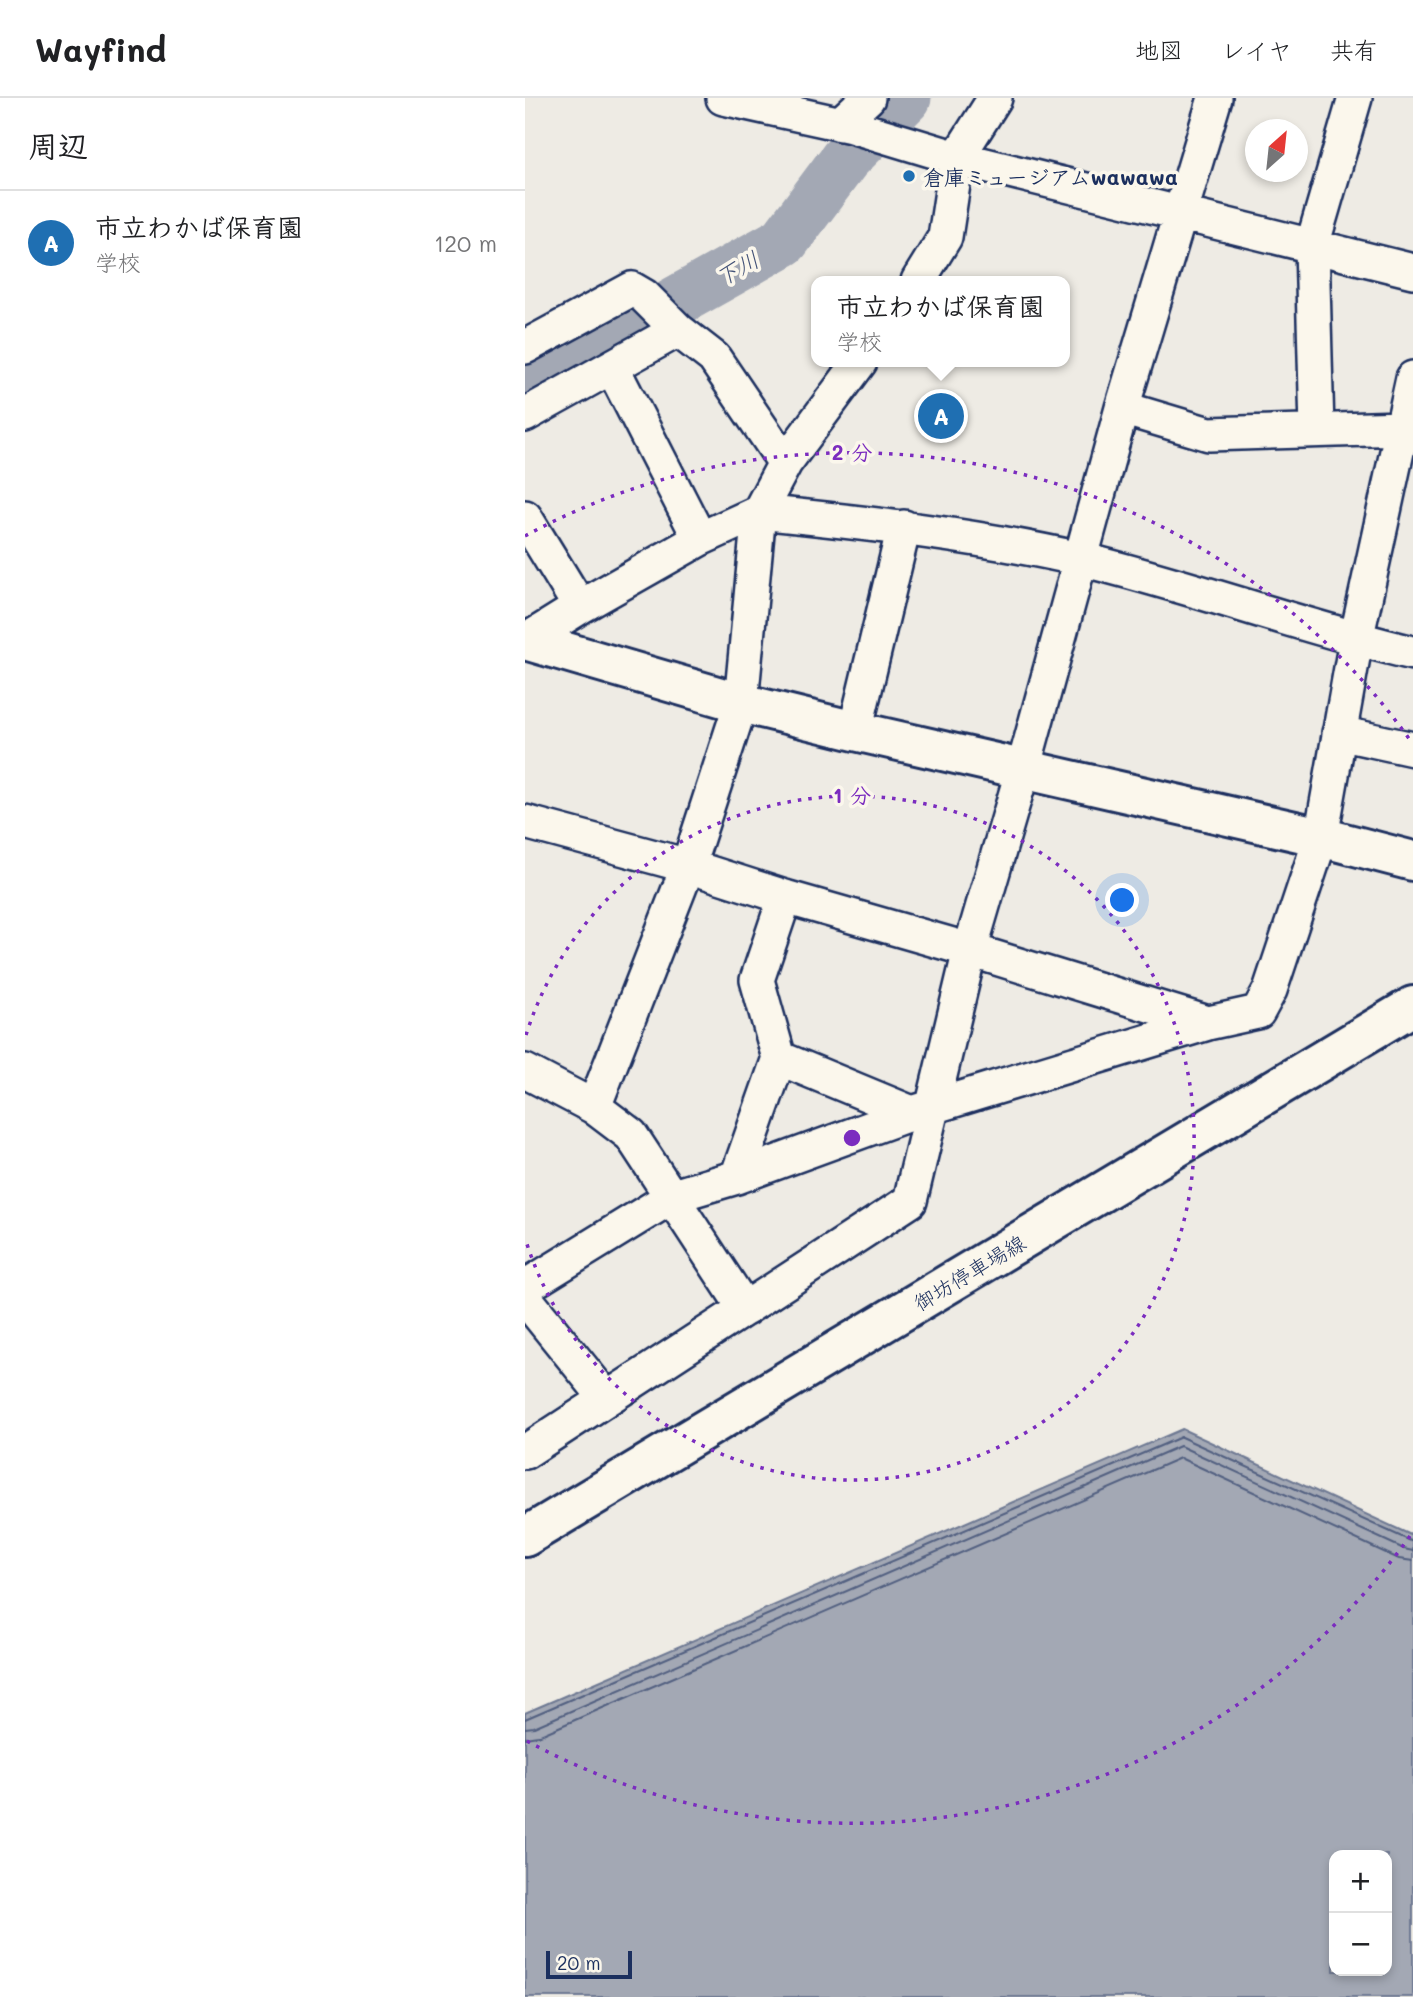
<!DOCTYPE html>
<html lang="ja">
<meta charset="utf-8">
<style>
:root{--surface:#fff;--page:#f6f6f6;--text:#202124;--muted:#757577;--line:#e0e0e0;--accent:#1f6fb2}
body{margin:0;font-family:Mali,"Klee One",sans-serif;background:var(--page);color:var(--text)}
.controls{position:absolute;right:21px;bottom:21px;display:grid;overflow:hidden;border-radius:14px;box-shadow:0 4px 10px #0003}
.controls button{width:63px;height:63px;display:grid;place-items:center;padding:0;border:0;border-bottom:2px solid var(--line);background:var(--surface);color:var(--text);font:35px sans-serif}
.compass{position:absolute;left:720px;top:21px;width:63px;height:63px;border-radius:50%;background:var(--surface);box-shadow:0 4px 10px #0003;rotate:27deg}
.scale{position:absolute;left:21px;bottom:18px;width:86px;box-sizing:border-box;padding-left:7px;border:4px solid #1b2f5e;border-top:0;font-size:19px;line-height:24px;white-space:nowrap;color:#1b2f5e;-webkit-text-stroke:5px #fbf7ec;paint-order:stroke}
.you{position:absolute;left:598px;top:803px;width:24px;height:24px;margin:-18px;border:5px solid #fff;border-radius:50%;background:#1a73e8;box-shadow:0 0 0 10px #1a73e833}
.badge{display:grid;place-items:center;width:46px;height:46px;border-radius:50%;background:var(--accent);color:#fff;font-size:23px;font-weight:700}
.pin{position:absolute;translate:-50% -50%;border:4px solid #fff;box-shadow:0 2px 7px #0006}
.popup{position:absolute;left:286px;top:178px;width:259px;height:91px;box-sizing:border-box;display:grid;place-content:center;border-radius:14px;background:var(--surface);filter:drop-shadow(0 2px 5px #0005);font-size:23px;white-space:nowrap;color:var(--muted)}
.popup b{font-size:26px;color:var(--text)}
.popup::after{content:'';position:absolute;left:50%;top:100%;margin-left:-14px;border:14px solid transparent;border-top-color:var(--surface)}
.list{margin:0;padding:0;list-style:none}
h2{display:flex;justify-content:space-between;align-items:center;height:91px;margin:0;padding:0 28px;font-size:30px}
h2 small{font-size:23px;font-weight:400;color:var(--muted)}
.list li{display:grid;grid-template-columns:46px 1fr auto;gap:21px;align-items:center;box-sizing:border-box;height:105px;padding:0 28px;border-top:2px solid var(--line)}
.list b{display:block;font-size:26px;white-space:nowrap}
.list p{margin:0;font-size:23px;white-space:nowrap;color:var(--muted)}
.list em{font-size:23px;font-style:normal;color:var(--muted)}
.map{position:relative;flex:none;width:888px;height:1899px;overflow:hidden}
header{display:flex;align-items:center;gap:42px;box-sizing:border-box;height:98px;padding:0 35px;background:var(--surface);border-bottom:2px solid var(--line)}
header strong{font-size:33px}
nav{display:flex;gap:38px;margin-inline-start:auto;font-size:24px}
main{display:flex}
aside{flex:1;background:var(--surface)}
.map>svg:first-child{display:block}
.water{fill:#a3a8b4;stroke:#6d7892;stroke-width:2;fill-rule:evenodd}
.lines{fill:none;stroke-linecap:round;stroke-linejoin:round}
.shore{stroke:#515f80;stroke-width:2}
.river{stroke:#a3a8b4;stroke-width:51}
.street-casing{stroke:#1b2f5e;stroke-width:38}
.secondary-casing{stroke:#1b2f5e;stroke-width:44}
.street{stroke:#fbf7ec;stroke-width:33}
.secondary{stroke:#fbf7ec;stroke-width:38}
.ring{fill:none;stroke:#7b2cbf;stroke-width:3.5;stroke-dasharray:3.5 7}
.poi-dot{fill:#1f6fb2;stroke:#fbf7ec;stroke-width:2.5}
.labels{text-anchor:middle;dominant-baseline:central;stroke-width:7;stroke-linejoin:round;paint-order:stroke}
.poi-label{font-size:21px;font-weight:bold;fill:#1b2f5e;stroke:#fbf7ec;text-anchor:start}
.street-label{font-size:21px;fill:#1b2f5e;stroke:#fbf7ec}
.water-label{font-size:23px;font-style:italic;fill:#445378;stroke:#fbf7ec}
.centre{fill:#7b2cbf;stroke:#fbf7ec;stroke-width:3.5}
.ring-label{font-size:21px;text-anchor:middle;font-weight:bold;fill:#7b2cbf;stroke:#fbf7ec;stroke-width:7;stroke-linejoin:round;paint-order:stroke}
</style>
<header>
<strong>Wayfind</strong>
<nav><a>地図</a><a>レイヤ</a><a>共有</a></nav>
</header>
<main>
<aside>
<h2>周辺<small></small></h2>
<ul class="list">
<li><span class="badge">A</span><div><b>市立わかば保育園</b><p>学校</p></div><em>120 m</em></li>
</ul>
</aside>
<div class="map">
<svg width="888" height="1899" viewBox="0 0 888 1899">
<rect width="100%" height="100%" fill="#eeebe4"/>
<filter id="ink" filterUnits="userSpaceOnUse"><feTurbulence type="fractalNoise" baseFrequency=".0143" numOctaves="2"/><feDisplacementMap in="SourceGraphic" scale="14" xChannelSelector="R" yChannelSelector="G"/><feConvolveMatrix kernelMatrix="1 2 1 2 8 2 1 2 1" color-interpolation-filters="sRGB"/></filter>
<g filter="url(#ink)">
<path class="water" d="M 657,1331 L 888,1438 L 888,1899 L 0,1899 L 0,1615 ZM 809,1757 L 862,1757 L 862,1873 L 809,1873 Z"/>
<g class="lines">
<path class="shore" d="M 0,1621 L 656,1339 L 888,1444
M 0,1630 L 9,1629 L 655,1348 L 879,1451 L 888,1453
M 0,1640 L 13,1638 L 655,1360 L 874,1461 L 888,1463"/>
<path class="river" d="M 0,288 L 259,143 L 320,61 L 381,0"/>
<defs>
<path id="street" d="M 198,0 L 326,28 L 432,60 L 888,173
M 315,26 L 343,0
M 393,183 L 420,139 L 432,60 L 470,0
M 0,249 L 107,191 L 119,198 L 153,232 L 189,260 L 260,365
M 87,269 L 175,441
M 597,310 L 684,336 L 878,330
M 0,317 L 153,232
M 792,332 L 787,148 L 830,0
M 0,419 L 55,509
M 2,542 L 55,509 L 175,441 L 234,414 L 260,365 L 335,264
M 330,633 L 379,429
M 814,635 L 888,651
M 0,724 L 163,768 L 260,799 L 445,852 L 683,925
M 254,960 L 387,1015
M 0,973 L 69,1009 L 106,1037 L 220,1211
M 69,1009 L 163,768 L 216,605 L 234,414 C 342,425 450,437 555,461 C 668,488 776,529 888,555
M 212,1079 L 254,960 L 232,882 L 260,799
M 0,1189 L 148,1098 L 212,1079 L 387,1015 L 683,925 L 733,914 L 745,892 L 796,739 L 831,542 L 888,280
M 0,1200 L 81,1300
M 0,1354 L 385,1103 L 445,852 L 498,671 L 597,310 L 690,0"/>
<path id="secondary" d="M 0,542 L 216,605 L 330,633 L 796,739 L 888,763
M 0,1439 L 888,908"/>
</defs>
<use href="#street" class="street-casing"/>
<use href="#secondary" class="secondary-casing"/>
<use href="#street" class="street"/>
<use href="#secondary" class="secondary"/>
</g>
</g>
<g class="ring">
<path d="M1 937A342 342 0 1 1 1 1143"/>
<path d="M885 1438A685 685 0 0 1 0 1642M0 438A685 685 0 0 1 885 642"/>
</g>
<circle class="poi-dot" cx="384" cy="78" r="7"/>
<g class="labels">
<g class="poi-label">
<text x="398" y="78">倉庫ミュージアムwawawa</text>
</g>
<g class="street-label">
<text transform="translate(444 1174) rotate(-31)">御坊停車場線</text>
</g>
<g class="water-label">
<text transform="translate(212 170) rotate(-29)">下川</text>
</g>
</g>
<circle cx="327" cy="1040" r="10" class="centre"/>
<g class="ring-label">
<text x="327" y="362">2 分</text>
<text x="327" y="705">1 分</text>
</g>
</svg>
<div class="controls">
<button>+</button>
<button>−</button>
</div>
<svg class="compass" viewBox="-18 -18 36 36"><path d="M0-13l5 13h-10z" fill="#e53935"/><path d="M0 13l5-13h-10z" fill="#757577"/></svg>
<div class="scale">20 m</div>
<div class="you"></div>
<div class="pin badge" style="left:416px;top:318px">A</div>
<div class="popup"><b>市立わかば保育園</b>学校</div>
</div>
</main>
